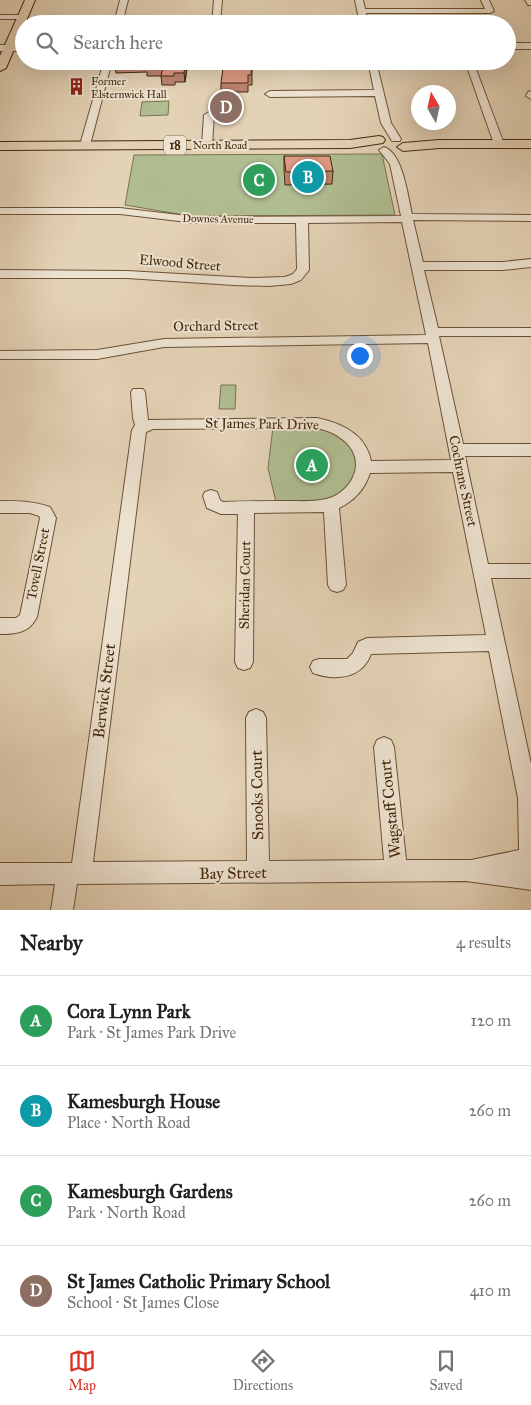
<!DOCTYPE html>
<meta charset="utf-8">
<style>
:root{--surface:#fff;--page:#f6f6f6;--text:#202124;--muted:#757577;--line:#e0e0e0;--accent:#d93025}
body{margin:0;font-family:"IM FELL Great Primer",serif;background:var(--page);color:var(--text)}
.compass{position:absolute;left:411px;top:85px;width:45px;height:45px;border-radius:50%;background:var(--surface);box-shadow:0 5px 20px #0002;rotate:351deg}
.you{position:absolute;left:359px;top:355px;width:18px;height:18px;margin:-12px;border:4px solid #fff;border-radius:50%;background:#1a73e8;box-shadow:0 0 0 8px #1a73e833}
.badge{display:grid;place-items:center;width:32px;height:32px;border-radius:50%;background:var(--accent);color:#fff;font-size:16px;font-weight:700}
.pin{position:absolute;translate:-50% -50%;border:2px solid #fff;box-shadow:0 1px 5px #0006}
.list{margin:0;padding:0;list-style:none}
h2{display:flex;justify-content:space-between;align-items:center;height:65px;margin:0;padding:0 20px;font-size:21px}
h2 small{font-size:16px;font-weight:400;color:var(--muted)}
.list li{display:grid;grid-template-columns:32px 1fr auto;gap:15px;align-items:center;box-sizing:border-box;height:90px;padding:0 20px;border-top:1px solid var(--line)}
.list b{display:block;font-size:19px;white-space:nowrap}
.list p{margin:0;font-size:16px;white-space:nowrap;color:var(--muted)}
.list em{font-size:16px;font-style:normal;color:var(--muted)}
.icon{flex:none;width:28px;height:28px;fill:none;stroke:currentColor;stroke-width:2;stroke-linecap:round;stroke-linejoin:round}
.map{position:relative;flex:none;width:531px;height:910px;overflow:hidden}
.search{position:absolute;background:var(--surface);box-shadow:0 5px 20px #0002;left:15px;right:15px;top:15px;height:55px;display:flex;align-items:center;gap:12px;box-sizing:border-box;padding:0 18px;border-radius:28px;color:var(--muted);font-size:19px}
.sheet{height:425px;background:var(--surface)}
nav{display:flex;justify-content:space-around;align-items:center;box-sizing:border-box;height:70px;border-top:1px solid var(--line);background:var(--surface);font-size:14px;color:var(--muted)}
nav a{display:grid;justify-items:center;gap:2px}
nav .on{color:var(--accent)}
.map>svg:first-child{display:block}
.green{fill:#b0bd91;stroke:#7a724e}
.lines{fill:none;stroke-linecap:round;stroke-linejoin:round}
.minor-casing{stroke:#6b5236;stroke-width:2}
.major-casing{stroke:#43280b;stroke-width:2}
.minor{fill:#ede2d0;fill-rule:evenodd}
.major{fill:#e4d2b6;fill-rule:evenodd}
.wall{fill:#be8471;stroke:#43280b}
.shaded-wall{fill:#9b6b5c;stroke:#43280b}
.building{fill:#dd9983;stroke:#43280b}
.labels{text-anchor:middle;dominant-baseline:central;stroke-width:4;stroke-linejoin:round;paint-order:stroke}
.far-poi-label{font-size:11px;fill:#43280b;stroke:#ede2d0;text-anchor:start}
.far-street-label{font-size:11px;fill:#43280b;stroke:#ede2d0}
.shield{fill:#ede2d0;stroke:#766046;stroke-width:1}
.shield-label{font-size:12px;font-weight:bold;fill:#43280b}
.street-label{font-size:14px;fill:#43280b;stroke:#ede2d0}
.near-street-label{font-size:16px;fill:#43280b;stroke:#ede2d0}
</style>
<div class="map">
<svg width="531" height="910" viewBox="0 0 531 910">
<rect width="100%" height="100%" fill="#e4d2b6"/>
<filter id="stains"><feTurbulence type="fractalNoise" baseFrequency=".004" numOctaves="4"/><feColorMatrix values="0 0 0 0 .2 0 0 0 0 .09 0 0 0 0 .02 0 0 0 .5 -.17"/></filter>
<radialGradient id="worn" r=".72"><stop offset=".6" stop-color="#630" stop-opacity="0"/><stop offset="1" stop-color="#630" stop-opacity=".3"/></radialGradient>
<path class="green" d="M 169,101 L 168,115 L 140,116 L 142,102 Z
M 382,154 L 395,215 L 190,216 L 125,205 L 134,155 Z
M 221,385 L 236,385 L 235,409 L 219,409 Z
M 273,427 L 316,427 L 336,434 L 351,447 L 357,462 L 354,478 L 342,492 L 334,497 L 319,501 L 276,502 L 268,468 Z"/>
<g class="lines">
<defs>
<path id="minor" d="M 120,0 L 128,0 L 122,24 L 114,24 Z
M 214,0 L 222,0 L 220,24 L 212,24 Z
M 355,0 L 363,0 L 365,9 L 485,9 L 481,0 L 489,0 L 494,11 L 490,13 L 366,13 L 368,24 L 360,24 Z
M 525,0 L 531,0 L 531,5 L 528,5 Z
M 0,15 L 22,15 L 26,17 L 22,19 L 0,19 Z
M 507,43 L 531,43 L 531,49 L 507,49 Z
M 0,45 L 24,45 L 24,51 L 0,51 Z
M 104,61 L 112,61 L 90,145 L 85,148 L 80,145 Z
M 368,61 L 376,61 L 391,123 L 401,139 L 400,141 L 392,141 L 381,123 L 375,96 L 270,97 L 265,94 L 270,91 L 374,90 Z
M 465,61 L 473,61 L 504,144 L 503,146 L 495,146 L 494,144 Z
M 531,91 L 531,99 L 526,96 L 528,92 Z
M 209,112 L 214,115 L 212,145 L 207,148 L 202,145 L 204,115 Z
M 384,147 C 403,153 408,197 412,214 L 531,215 L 531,221 L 413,220 L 423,262 L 502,262 L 531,259 L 531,267 L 502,270 L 424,270 L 438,328 L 531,328 L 531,336 L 439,336 L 463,444 L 531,444 L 531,456 L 465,456 L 488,564 L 531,564 L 531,578 L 491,578 L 531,764 L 531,890 L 466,881 L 77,884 L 73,910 L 51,910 L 55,884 L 0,885 L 0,863 L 72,863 L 132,430 L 135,425 L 133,418 L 131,392 L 133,389 L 143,389 L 145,392 L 148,420 L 317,418 C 341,423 366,434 371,461 L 451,460 L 428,343 L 164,347 L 97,359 L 0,359 L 0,351 L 97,350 L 164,339 L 426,335 L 402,222 L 308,223 L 309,270 L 301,280 L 291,284 L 269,286 L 233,285 L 127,278 L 0,278 L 0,270 L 127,271 L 251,278 L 285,277 L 293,274 L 297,269 L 296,223 L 196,223 L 120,214 L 0,214 L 0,208 L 120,208 L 196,217 L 401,216 L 390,164 L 379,150 ZM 317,428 C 332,431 351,441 355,457 C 360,476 344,495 326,499 C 314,502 300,501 288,501 C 266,501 244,501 223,502 L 220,500 L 217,492 L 211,490 L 205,492 L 203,496 L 207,508 L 221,514 L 238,514 L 235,662 L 238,668 L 244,670 L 250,668 L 253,662 L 254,513 L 324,512 L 328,585 L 331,590 L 337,592 L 343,590 L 346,585 L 339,508 C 354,501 365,489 370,473 L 453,472 L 486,635 L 367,638 L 358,642 L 353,653 L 347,659 L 319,659 L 313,661 L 310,667 L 313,673 C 335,681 362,679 371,654 L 489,651 L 518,798 L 519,850 L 471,860 L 406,860 L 394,747 L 391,740 L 384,737 L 377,740 L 374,747 L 384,860 L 269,861 L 266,718 L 263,712 L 256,709 L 249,712 L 246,718 L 247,861 L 93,862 L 146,432 L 153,429 Z
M 0,501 C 18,501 33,501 50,507 L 56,518 L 37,617 C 29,633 16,634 0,634 L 0,618 L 16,618 L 20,615 L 40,518 L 39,516 L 30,513 L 0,513 Z"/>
<path id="major" d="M 25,0 L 35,0 L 6,68 L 0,71 L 0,56 Z
M 379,136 L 383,137 L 385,140 L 383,143 L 350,148 L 0,150 L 0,142 L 350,140 Z
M 439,140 L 531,140 L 531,148 L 439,148 L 403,151 L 397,147 L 403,143 Z"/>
</defs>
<use href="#minor" class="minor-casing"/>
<use href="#major" class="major-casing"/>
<use href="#minor" class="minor"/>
<use href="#major" class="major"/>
</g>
<path class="wall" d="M 115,61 L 204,61 L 188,62 L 185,82 L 175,82 L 175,85 L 162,85 L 161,76 L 147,76 L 147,72 L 116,73 L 114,64 Z
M 252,61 L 252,85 L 248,85 L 248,92 L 221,92 L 221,83 Z
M 268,61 L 291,61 L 291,67 L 268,67 Z
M 284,156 L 333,171 L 332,184 L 285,185 L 284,169 Z"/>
<path class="shaded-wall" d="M 186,61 L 188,61 L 185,82 L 184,73 Z"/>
<path class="building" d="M 115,61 L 186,61 L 184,73 L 174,73 L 174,76 L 161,76 L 163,67 L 146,67 L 147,63 L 114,64 Z
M 224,61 L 252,61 L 251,75 L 248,75 L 248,83 L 221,83 Z
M 284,156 L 330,156 L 333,171 L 286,172 Z"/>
<defs>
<symbol id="building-bare" viewBox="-9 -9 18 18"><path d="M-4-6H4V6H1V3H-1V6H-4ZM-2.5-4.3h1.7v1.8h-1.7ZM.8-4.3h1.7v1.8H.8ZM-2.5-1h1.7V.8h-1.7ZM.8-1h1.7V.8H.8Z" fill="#8f2418" stroke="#ede2d0" stroke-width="2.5" paint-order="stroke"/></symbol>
</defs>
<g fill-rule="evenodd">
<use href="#building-bare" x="64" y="74" width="25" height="25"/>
</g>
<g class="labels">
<g class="far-poi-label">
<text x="91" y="81">Former<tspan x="91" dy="13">Elsternwick Hall</tspan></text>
</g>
<g class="far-street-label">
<text x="220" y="145">North Road</text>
<text transform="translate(218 219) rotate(1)">Downes Avenue</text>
</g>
<rect class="shield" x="164" y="135.5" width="22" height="19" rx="4"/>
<g class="shield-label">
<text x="175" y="145">18</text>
</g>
<g class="street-label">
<text transform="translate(180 263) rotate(5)">Elwood Street</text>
<text transform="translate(216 326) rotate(-1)">Orchard Street</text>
<text transform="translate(262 424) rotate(1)">St James Park Drive</text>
<text transform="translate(463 481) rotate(78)">Cochrane Street</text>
<text transform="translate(38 564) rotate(-79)">Tovell Street</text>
<text transform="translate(245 585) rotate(-89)">Sheridan Court</text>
</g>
<g class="near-street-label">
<text transform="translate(104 691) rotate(-83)">Berwick Street</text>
<text transform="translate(257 795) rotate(-91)">Snooks Court</text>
<text transform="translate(390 809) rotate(-96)">Wagstaff Court</text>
<text transform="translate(233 873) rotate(-1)">Bay Street</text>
</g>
</g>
<rect width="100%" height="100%" filter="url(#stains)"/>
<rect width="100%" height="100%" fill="url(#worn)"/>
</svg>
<svg class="compass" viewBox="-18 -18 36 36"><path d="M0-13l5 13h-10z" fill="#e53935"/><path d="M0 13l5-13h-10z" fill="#757577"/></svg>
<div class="you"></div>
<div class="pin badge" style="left:312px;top:465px;background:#2e9e5b">A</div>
<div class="pin badge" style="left:308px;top:177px;background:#0f9aa8">B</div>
<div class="pin badge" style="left:259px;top:180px;background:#2e9e5b">C</div>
<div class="pin badge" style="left:226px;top:107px;background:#8d6e63">D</div>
<div class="search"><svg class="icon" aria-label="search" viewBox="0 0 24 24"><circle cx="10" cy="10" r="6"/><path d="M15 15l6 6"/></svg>Search here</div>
</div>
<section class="sheet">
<h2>Nearby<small>4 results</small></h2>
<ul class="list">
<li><span class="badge" style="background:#2e9e5b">A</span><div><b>Cora Lynn Park</b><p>Park · St James Park Drive</p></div><em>120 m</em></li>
<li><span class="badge" style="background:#0f9aa8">B</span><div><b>Kamesburgh House</b><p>Place · North Road</p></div><em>260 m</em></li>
<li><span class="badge" style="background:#2e9e5b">C</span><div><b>Kamesburgh Gardens</b><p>Park · North Road</p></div><em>260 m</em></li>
<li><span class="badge" style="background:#8d6e63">D</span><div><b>St James Catholic Primary School</b><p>School · St James Close</p></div><em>410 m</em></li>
</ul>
</section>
<nav>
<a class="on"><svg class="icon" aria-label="map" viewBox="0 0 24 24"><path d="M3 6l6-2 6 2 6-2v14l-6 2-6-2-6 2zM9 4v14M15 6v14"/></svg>Map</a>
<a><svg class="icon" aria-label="directions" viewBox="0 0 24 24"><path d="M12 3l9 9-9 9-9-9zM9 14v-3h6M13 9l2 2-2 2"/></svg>Directions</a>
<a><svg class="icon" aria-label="saved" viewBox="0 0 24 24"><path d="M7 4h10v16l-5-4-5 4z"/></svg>Saved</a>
</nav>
